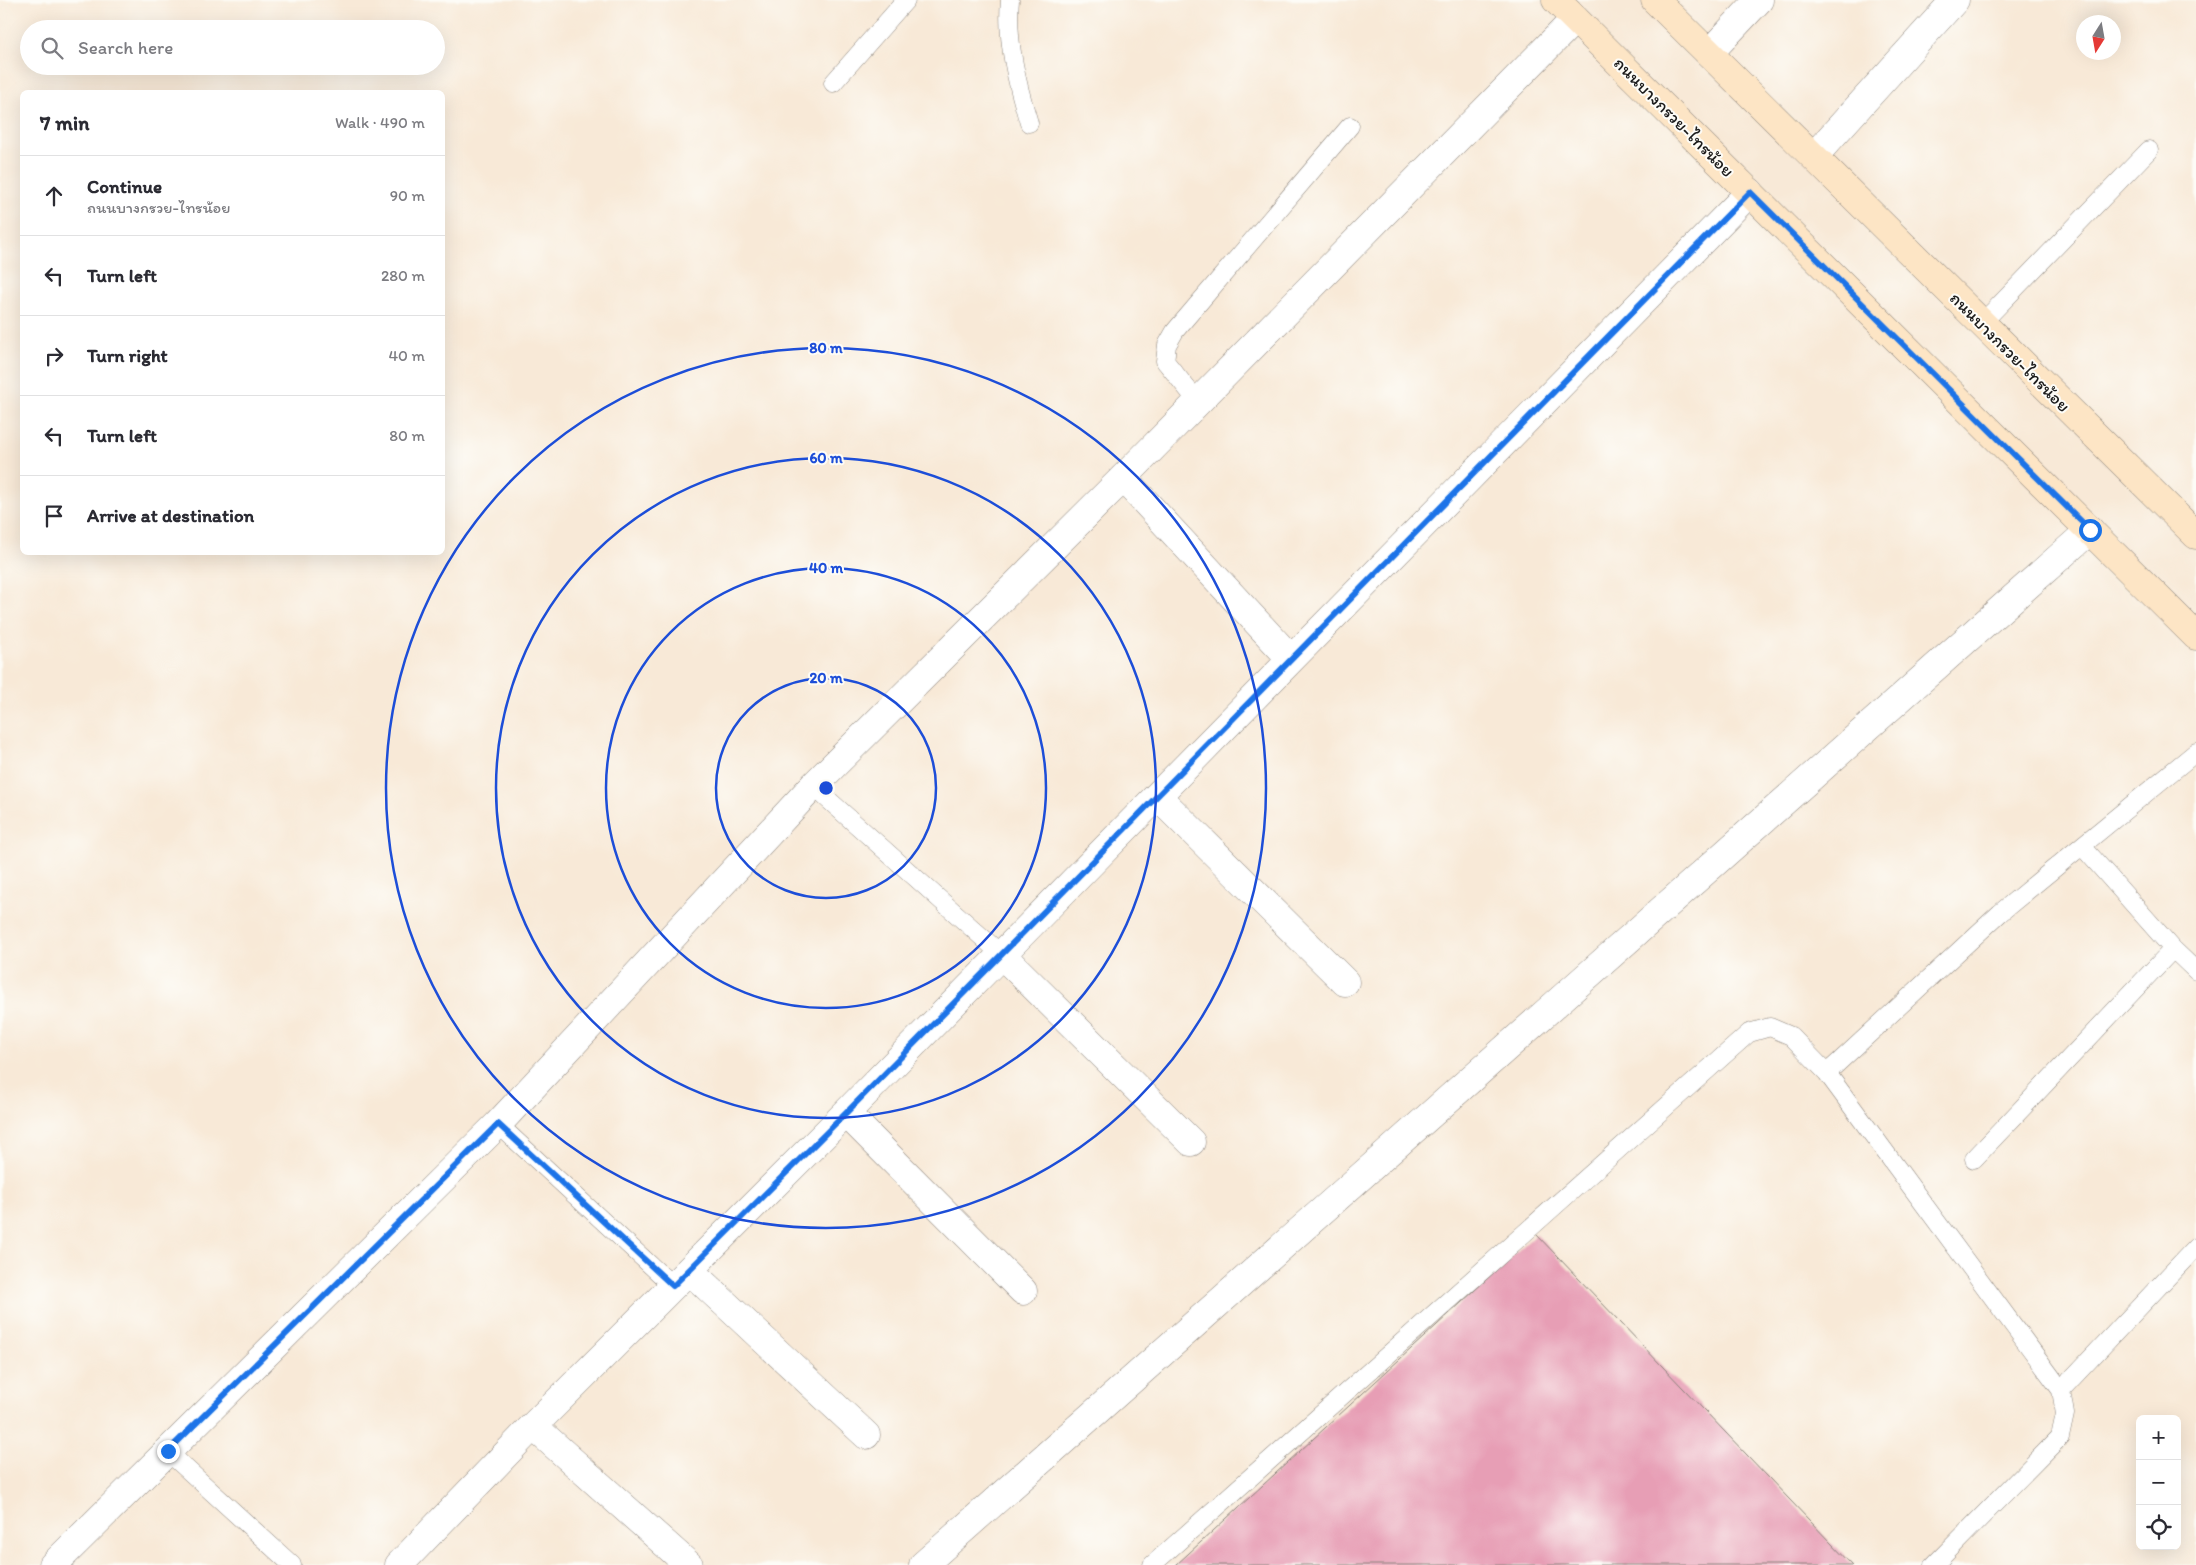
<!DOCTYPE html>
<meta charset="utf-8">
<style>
:root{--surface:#fff;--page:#f2f2f3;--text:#2b2b33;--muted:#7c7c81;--line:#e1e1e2}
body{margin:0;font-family:Itim,"Playpen Sans Thai",sans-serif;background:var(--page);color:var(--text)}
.controls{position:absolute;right:15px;bottom:15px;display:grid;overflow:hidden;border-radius:8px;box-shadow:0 5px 20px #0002}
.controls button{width:45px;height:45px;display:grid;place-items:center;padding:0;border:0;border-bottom:1px solid var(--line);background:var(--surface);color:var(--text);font:25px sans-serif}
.compass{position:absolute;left:2076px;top:15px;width:45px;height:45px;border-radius:50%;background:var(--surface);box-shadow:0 5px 20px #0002;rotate:191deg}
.stop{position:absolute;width:15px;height:15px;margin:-11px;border:4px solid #1a73e8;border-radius:50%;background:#fff}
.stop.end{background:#1a73e8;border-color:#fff;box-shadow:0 1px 5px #0008}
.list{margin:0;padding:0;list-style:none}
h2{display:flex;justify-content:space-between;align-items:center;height:65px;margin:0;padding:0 20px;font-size:21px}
h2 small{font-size:16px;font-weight:400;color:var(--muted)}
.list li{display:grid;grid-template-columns:32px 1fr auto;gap:15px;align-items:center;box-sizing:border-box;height:80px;padding:0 20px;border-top:1px solid var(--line)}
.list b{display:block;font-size:19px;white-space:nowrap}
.list p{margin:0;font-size:16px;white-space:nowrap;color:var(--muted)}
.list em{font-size:16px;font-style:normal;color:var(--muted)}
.icon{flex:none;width:28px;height:28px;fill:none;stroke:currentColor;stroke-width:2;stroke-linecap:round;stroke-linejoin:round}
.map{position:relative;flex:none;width:2196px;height:1565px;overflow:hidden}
.search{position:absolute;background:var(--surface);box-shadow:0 5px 20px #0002;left:20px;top:20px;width:425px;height:55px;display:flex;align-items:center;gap:12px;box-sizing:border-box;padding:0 18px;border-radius:28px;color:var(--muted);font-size:19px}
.panel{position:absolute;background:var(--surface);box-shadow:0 5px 20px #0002;left:20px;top:90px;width:425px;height:465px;border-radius:8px}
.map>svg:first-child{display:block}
.building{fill:#e79eb5}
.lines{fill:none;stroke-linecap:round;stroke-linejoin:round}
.service-casing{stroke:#8a827a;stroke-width:19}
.minor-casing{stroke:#8a827a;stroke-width:29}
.secondary-casing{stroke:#8a827a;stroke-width:29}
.service{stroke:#fff;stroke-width:18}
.minor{stroke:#fff;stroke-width:28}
.secondary{stroke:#fde5c5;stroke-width:28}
.route{stroke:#1a73e8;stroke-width:6}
.ring{fill:none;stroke:#1d4ed8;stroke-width:2.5}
.labels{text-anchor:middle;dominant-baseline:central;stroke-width:4;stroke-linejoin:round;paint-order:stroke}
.street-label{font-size:18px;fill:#1c1c1c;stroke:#fdfcf7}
.centre{fill:#1d4ed8;stroke:#fdfcf7;stroke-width:2.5}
.ring-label{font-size:15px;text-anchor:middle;font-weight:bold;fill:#1d4ed8;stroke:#fdfcf7;stroke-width:4;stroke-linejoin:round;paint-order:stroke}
</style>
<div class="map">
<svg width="2196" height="1565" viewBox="0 0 2196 1565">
<rect width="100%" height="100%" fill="#fdfcf7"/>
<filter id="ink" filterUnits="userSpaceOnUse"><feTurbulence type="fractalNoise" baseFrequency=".02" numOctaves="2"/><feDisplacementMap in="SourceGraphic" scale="10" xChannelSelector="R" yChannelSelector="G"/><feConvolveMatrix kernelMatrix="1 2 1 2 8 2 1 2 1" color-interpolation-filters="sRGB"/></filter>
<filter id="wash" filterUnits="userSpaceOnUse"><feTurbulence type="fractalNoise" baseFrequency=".0096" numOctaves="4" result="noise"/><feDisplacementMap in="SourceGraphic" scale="20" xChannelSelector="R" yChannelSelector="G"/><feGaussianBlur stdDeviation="1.12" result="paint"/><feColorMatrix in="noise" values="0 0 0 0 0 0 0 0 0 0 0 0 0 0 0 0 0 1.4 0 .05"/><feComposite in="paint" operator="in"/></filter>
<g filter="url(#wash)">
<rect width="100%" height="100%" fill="#f8e9d7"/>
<g id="blocks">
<path class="building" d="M 1536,1234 L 1852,1565 L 1176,1565 Z"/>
</g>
</g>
<g filter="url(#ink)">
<use href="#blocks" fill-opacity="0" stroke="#8a827a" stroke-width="1"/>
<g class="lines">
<defs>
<path id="service" d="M 1010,0 C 1006,40 1017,84 1029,123
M 833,83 L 906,0
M 1981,324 L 2149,150
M 1198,402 L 1165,361 L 1167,345 L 1175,331 L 1350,126
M 813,786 L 1002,955
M 2082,846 L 2173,949 L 2196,971
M 1827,1073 L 2000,913 L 2196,752
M 498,1124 L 673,1286
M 1974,1159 L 2173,949
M 2061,1390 L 2196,1247
M 167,1451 L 292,1565
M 1152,1565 L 1749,1033 L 1770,1027 L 1791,1036 L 1827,1073 L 2061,1390 L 2065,1414 L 2060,1437 L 1934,1565"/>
<path id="minor" d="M 1709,53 L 1759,0
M 1814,156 L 1955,0
M 1123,478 L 1291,659
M 1157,796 L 1345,982
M 1002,955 L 1191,1142
M 846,1113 L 1023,1291
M 689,1270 L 866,1435
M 533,1426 L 689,1565
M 53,1565 L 498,1124 L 813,786 L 1123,478 L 1575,19
M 399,1565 L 533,1426 L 846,1113 L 1750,192
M 923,1565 L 2090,530"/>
<path id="secondary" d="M 1556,0 L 2196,636
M 1655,0 L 2196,535"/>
</defs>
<use href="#service" class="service-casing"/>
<use href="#minor" class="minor-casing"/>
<use href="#secondary" class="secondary-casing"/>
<use href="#service" class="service"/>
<use href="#minor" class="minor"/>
<use href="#secondary" class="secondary"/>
</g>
</g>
<g class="lines" filter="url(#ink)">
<path class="route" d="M 168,1451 L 498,1124 L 673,1286 L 846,1113 L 1750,192 L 2090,530"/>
</g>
<g class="ring">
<circle cx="826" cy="788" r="110"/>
<circle cx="826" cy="788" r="220"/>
<circle cx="826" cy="788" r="330"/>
<circle cx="826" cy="788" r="440"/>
</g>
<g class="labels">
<g class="street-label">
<text transform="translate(1674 117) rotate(45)">ถนนบางกรวย-ไทรน้อย</text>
<text transform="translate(2010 352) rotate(45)">ถนนบางกรวย-ไทรน้อย</text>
</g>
</g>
<circle cx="826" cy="788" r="8" class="centre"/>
<g class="ring-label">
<text x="826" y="353">80 m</text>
<text x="826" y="463">60 m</text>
<text x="826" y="573">40 m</text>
<text x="826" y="683">20 m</text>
</g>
</svg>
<div class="controls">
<button>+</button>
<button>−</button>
<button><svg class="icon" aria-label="locate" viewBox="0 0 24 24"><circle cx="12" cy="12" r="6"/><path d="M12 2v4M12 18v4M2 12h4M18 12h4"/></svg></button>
</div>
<svg class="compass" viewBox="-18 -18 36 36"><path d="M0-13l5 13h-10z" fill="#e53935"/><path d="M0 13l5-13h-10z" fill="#7c7c81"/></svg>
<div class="stop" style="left:2090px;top:530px"></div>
<div class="stop end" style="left:168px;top:1451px"></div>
<div class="search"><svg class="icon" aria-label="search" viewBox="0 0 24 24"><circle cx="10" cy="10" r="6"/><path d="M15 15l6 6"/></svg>Search here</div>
<section class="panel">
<h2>7 min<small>Walk · 490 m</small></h2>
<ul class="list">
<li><svg class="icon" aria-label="ahead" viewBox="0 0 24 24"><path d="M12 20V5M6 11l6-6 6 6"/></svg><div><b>Continue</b><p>ถนนบางกรวย-ไทรน้อย</p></div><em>90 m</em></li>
<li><svg class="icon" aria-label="left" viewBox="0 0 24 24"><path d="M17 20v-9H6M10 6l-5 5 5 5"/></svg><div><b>Turn left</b></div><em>280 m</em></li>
<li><svg class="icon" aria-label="right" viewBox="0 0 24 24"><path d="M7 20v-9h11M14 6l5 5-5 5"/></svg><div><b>Turn right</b></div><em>40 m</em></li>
<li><svg class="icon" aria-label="left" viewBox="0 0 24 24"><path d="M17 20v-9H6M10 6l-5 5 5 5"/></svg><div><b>Turn left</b></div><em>80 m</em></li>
<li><svg class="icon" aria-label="arrive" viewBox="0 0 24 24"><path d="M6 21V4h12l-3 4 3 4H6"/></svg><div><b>Arrive at destination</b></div></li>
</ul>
</section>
</div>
